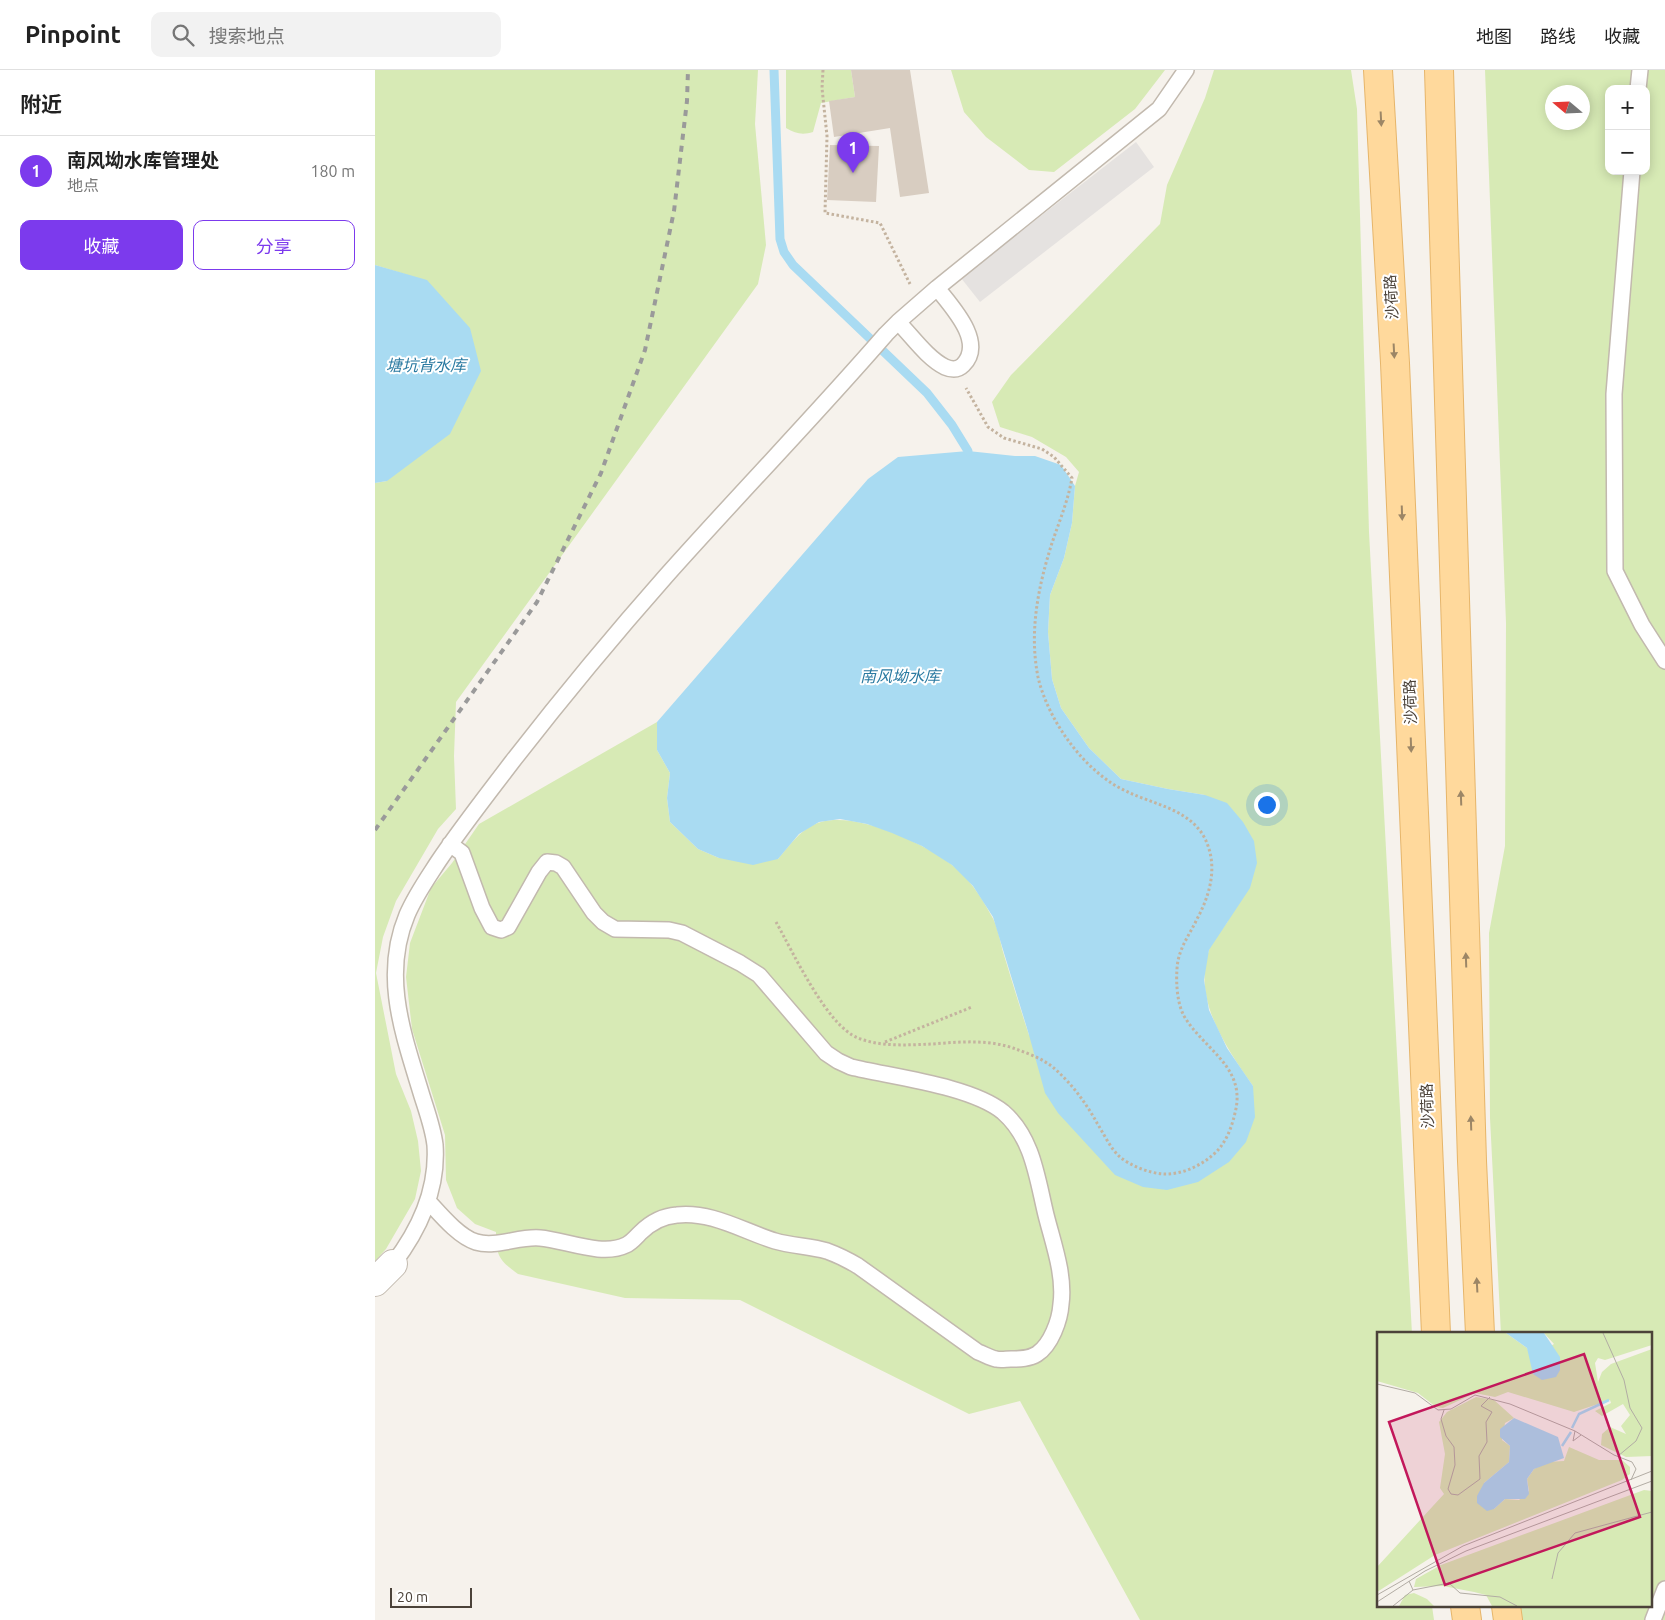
<!DOCTYPE html>
<html lang="zh">
<meta charset="utf-8">
<style>
:root{--surface:#fff;--page:#f2f2f2;--text:#222;--muted:#767676;--line:#e0e0e0;--accent:#7c3aed}
body{margin:0;font-family:Ubuntu,"Noto Sans SC",sans-serif;background:var(--page);color:var(--text)}
.controls{position:absolute;right:15px;top:15px;display:grid;overflow:hidden;border-radius:10px;box-shadow:0 2px 12px #0003}
.controls button{width:45px;height:45px;display:grid;place-items:center;padding:0;border:0;border-bottom:1px solid var(--line);background:var(--surface);color:var(--text);font:25px sans-serif}
.compass{position:absolute;left:1170px;top:15px;width:45px;height:45px;border-radius:50%;background:var(--surface);box-shadow:0 2px 12px #0003;rotate:289deg}
.scale{position:absolute;left:15px;bottom:12px;width:82px;box-sizing:border-box;padding-left:5px;border:2px solid #4b4239;border-top:0;font-size:14px;line-height:18px;white-space:nowrap;color:#4b4239;-webkit-text-stroke:4px #fff;paint-order:stroke}
.you{position:absolute;left:891px;top:734px;width:18px;height:18px;margin:-12px;border:4px solid #fff;border-radius:50%;background:#1a73e8;box-shadow:0 0 0 8px #1a73e833}
.badge{display:grid;place-items:center;width:32px;height:32px;border-radius:50%;background:var(--accent);color:#fff;font-size:16px;font-weight:700}
.pin{position:absolute;translate:-50% -41px;filter:drop-shadow(0 1px 2px #0008)}
.pin::after{content:'';position:absolute;top:26px;width:18px;height:15px;background:inherit;clip-path:polygon(0 0,100% 0,50% 100%)}
.list{margin:0;padding:0;list-style:none}
h2{display:flex;justify-content:space-between;align-items:center;height:65px;margin:0;padding:0 20px;font-size:21px}
h2 small{font-size:16px;font-weight:400;color:var(--muted)}
.list li{display:grid;grid-template-columns:32px 1fr auto;gap:15px;align-items:center;box-sizing:border-box;height:70px;padding:0 20px;border-top:1px solid var(--line)}
.list b{display:block;font-size:19px;white-space:nowrap}
.list p{margin:0;font-size:16px;white-space:nowrap;color:var(--muted)}
.list em{font-size:16px;font-style:normal;color:var(--muted)}
.actions{display:flex;gap:10px;padding:15px 20px}
.actions a{flex:1;padding:11px 0;border:1px solid var(--accent);border-radius:10px;text-align:center;font-size:18px;color:var(--accent)}
.actions .main{background:var(--accent);color:#fff}
.icon{flex:none;width:28px;height:28px;fill:none;stroke:currentColor;stroke-width:2;stroke-linecap:round;stroke-linejoin:round}
.map{position:relative;flex:none;width:1290px;height:1550px;overflow:hidden}
header{display:flex;align-items:center;gap:30px;box-sizing:border-box;height:70px;padding:0 25px;background:var(--surface);border-bottom:1px solid var(--line)}
header strong{font-size:24px}
nav{display:flex;gap:28px;margin-inline-start:auto;font-size:18px}
.search{width:350px;height:45px;background:var(--page);display:flex;align-items:center;gap:12px;box-sizing:border-box;padding:0 18px;border-radius:10px;color:var(--muted);font-size:19px}
main{display:flex}
aside{flex:1;background:var(--surface)}
.map>svg:first-child{display:block}
.green{fill:#d7eab5;fill-rule:evenodd}
.parking{fill:#e5e2e0}
.water{fill:#a9dbf2}
.lines{fill:none;stroke-linecap:round;stroke-linejoin:round}
.stream{stroke:#a9dbf2;stroke-width:9}
.building{fill:#d8cdc1}
.service-casing{stroke:#c2b9ae;stroke-width:18}
.minor-casing{stroke:#c2b9ae;stroke-width:30}
.primary-casing{stroke:#e6b56a;stroke-width:30}
.path{stroke:#c4b39f;stroke-width:3;stroke-dasharray:2.5 2.5;stroke-linecap:butt}
.service{stroke:#fff;stroke-width:15}
.minor{stroke:#fff;stroke-width:28}
.primary{stroke:#ffd99c;stroke-width:28}
.rail{stroke:#9a9a9a;stroke-width:4;stroke-dasharray:6 6;stroke-linecap:butt}
.oneway{fill:#9c8666}
.labels{text-anchor:middle;dominant-baseline:central;stroke-width:4;stroke-linejoin:round;paint-order:stroke}
.street-label{font-size:15px;fill:#4b4239;stroke:#fff}
.water-label{font-size:16px;font-style:italic;fill:#2a7aa1;stroke:#fff}
.inset-river{fill:none;stroke:#a9dbf2;stroke-width:2.5}
.inset-road{fill:none;stroke:#b2aca4;stroke-width:1}
.view{fill:#c2185b;fill-opacity:0.15;stroke:#c2185b;stroke-width:2.5}
.inset-edge{fill:none;stroke:#4b4239;stroke-width:2.5}
</style>
<header>
<strong>Pinpoint</strong>
<div class="search"><svg class="icon" aria-label="search" viewBox="0 0 24 24"><circle cx="10" cy="10" r="6"/><path d="M15 15l6 6"/></svg>搜索地点</div>
<nav><a>地图</a><a>路线</a><a>收藏</a></nav>
</header>
<main>
<aside>
<h2>附近<small></small></h2>
<ul class="list">
<li><span class="badge">1</span><div><b>南风坳水库管理处</b><p>地点</p></div><em>180 m</em></li>
</ul>
<div class="actions"><a class="main">收藏</a><a>分享</a></div>
</aside>
<div class="map">
<svg width="1290" height="1550" viewBox="0 0 1290 1550">
<rect width="100%" height="100%" fill="#f6f2ec"/>
<path class="green" d="M 0,0 L 383,0 L 380,54 L 391,175 L 383,214 L 81,632 L 79,686 L 81,739 L 63,759 L 21,831 L 8,867 L 1,903 L 21,1004 L 36,1041 L 43,1071 L 46,1101 L 40,1129 L 11,1179 L 0,1191 L 0,413 L 12,411 L 52,211 L 0,195 Z
M 411,0 L 476,0 L 480,27 L 446,33 L 438,62 C 428,65 421,64 411,58 Z
M 576,0 L 790,0 L 760,39 L 679,102 L 654,100 L 611,67 L 589,42 Z
M 839,0 L 976,0 L 982,39 L 994,462 L 1037,1264 L 1004,1264 L 1004,1536 L 1057,1536 L 1059,1550 L 765,1550 L 645,1331 L 594,1344 L 365,1230 L 250,1228 L 143,1204 C 124,1190 121,1186 121,1162 L 100,1154 L 82,1138 L 71,1110 L 70,1065 L 37,959 L 31,907 L 35,873 L 56,818 L 77,793 L 104,754 L 282,652 L 282,680 L 295,703 L 292,728 L 295,752 L 323,779 L 344,788 L 403,789 C 415,775 427,757 446,752 C 483,742 546,772 576,794 C 593,807 606,826 616,845 C 623,856 625,872 629,885 C 637,911 645,938 654,965 L 878,1016 C 851,977 817,930 834,880 C 837,870 847,860 853,851 L 830,725 L 793,719 L 746,709 L 714,678 L 686,638 L 677,609 L 673,562 L 675,525 L 689,488 L 697,453 L 700,416 L 704,402 L 691,387 L 657,367 L 625,357 L 617,332 L 636,305 L 785,154 L 792,115 L 830,28 Z
M 1110,0 L 1290,0 L 1290,1550 L 1145,1550 L 1143,1536 L 1276,1536 L 1276,1264 L 1126,1264 L 1115,1048 L 1114,863 L 1130,776 L 1131,553 ZM 1234,19 L 1271,19 L 1271,101 L 1234,101 ZM 1178,22 L 1208,22 L 1208,52 L 1178,52 Z"/>
<path class="parking" d="M 761,72 L 779,97 L 605,232 L 586,208 Z"/>
<path class="water" d="M 0,195 L 52,210 L 95,258 L 106,301 L 75,364 L 12,411 L 0,413 Z
M 593,381 L 640,386 L 660,386 L 686,395 L 700,416 L 697,453 L 689,488 L 675,525 L 673,562 L 677,609 L 686,638 L 714,678 L 746,709 L 793,719 L 830,725 L 852,733 L 868,752 L 879,771 L 882,793 L 875,818 L 834,880 L 829,910 L 834,940 L 852,978 L 878,1016 L 880,1047 L 871,1072 L 854,1092 L 823,1112 L 792,1120 L 768,1117 L 740,1105 L 683,1043 L 670,1023 L 654,965 L 618,847 L 598,816 L 577,795 L 547,776 L 517,763 L 492,754 L 465,749 L 444,752 L 424,764 L 403,789 L 378,795 L 344,788 L 323,779 L 295,752 L 292,728 L 295,703 L 282,680 L 282,652 L 493,409 L 523,387 Z"/>
<g class="lines">
<path class="stream" d="M 399,0 L 405,169 L 409,182 L 418,195 L 552,323 L 577,355 L 593,381"/>
</g>
<path class="building" d="M 476,0 L 535,0 L 554,123 L 525,127 L 515,58 L 459,67 L 454,31 L 480,27 Z
M 455,75 L 504,76 L 501,132 L 452,130 Z"/>
<g class="lines">
<defs>
<path id="service" d="M 1263,19 L 1265,0
M 1257,101 L 1239,324 L 1240,501 L 1267,555 L 1290,591
M 523,252 C 537,266 552,288 570,297 C 577,300 583,300 588,295 C 611,272 576,236 562,218
M 53,1131 C 65,1144 84,1167 101,1172 C 121,1178 144,1166 165,1168 C 190,1170 227,1187 251,1175 C 256,1173 261,1167 265,1163 C 275,1153 288,1146 302,1145 C 336,1141 368,1161 400,1171 C 417,1176 435,1176 452,1181 C 463,1185 473,1190 483,1196 L 603,1282 C 609,1284 615,1288 621,1289 C 626,1290 631,1289 636,1289 C 645,1289 654,1289 662,1284 C 676,1275 685,1250 686,1234 C 690,1205 678,1173 671,1145 C 662,1108 658,1068 628,1042 C 596,1016 518,1007 476,997 L 463,991 L 451,983 L 384,905 L 365,893 L 307,863 L 294,860 L 240,859 L 228,852 L 219,843 L 188,797 L 181,793 L 172,792 L 164,802 L 133,857 L 126,860 L 117,857 L 107,838 L 87,783 L 75,774
M 18,1194 C 44,1160 63,1119 60,1075 C 58,1058 52,1042 47,1026 C 29,966 6,907 32,845 C 40,826 52,809 63,792 C 86,758 112,725 137,692 C 186,629 238,566 291,506 C 364,424 440,346 511,264 L 523,252 L 562,218 L 784,39 L 811,0
M 1278,1550 L 1290,1519"/>
<path id="minor" d="M 0,1212 L 18,1194"/>
<path id="primary" d="M 1003,0 L 1020,293 L 1061,1264
M 1064,0 L 1097,1091 L 1105,1264
M 1090,1536 L 1092,1550
M 1131,1536 L 1133,1550"/>
</defs>
<use href="#service" class="service-casing"/>
<use href="#minor" class="minor-casing"/>
<use href="#primary" class="primary-casing"/>
<path class="path" d="M 448,0 L 447,18 L 452,66 L 450,143 L 505,153 L 535,214
M 401,852 C 418,882 452,956 483,968 C 505,977 533,975 557,974 C 584,972 611,969 638,978 C 652,983 669,989 680,999 C 697,1014 711,1033 722,1053 C 729,1064 735,1078 745,1087 C 756,1096 774,1103 788,1104 C 808,1105 830,1094 843,1080 C 852,1070 857,1056 860,1043 C 872,997 829,980 809,946 C 802,933 801,913 802,899 C 803,879 814,866 822,849 C 836,823 844,793 828,765 C 812,739 778,734 753,722 C 711,704 673,651 663,607 C 654,562 663,517 677,473 C 684,452 693,431 697,408 L 679,387 L 667,379 L 629,368 L 613,357 L 591,318
M 510,972 L 597,937"/>
<use href="#service" class="service"/>
<use href="#minor" class="minor"/>
<use href="#primary" class="primary"/>
<path class="rail" d="M 0,760 L 162,532 L 226,403 L 270,280 L 299,141 L 312,31 L 313,0"/>
</g>
<defs><path id="oneway-solid" d="M-6-.8H1V-3.2L6.5 0L1 3.2V.8H-6Z" transform="scale(1.25)"/></defs>
<g class="oneway">
<use href="#oneway-solid" transform="translate(1006 49) rotate(87)"/>
<use href="#oneway-solid" transform="translate(1019 281) rotate(87)"/>
<use href="#oneway-solid" transform="translate(1027 443) rotate(88)"/>
<use href="#oneway-solid" transform="translate(1036 675) rotate(88)"/>
<use href="#oneway-solid" transform="translate(1086 728) rotate(-92)"/>
<use href="#oneway-solid" transform="translate(1091 890) rotate(-92)"/>
<use href="#oneway-solid" transform="translate(1096 1053) rotate(-92)"/>
<use href="#oneway-solid" transform="translate(1102 1215) rotate(-93)"/>
</g>
<g class="labels">
<g class="street-label">
<text transform="translate(1016 227) rotate(-93)">沙荷路</text>
<text transform="translate(1035 632) rotate(-92)">沙荷路</text>
<text transform="translate(1052 1036) rotate(-92)">沙荷路</text>
</g>
<g class="water-label">
<text x="51" y="295">塘坑背水库</text>
<text x="525" y="606">南风坳水库</text>
</g>
</g>
<g transform="translate(1002 1262)">
<rect width="275" height="275" fill="#f6f2ec"/>
<path d="M 0,1 L 129,1 L 150,16 L 155,26 L 177,12 L 167,1 L 275,1 L 275,13 L 228,28 L 221,26 L 218,31 L 221,50 L 225,40 L 234,32 L 275,17 L 275,124 L 249,125 L 224,113 L 225,102 L 233,95 L 249,102 L 244,94 L 253,83 L 246,72 L 225,84 L 218,79 L 234,71 L 233,68 L 197,80 L 131,60 L 118,65 L 98,61 L 66,76 L 59,75 L 41,61 L 0,49 ZM 99,65 L 117,68 L 137,86 L 128,91 L 125,108 L 133,114 L 132,130 L 107,151 L 117,177 L 128,167 L 142,168 L 152,159 L 150,147 L 157,137 L 170,130 L 187,129 L 192,115 L 222,128 L 245,128 L 253,135 L 253,142 L 245,148 L 58,223 L 0,260 L 0,235 L 67,162 L 63,156 L 68,122 L 62,90 L 70,80 ZM 267,158 L 275,159 L 275,274 L 115,274 L 109,263 L 97,260 L 66,254 L 37,255 L 39,247 L 64,233 ZM 37,261 L 50,267 L 57,274 L 22,274 L 28,263 Z" fill="#d7eab5"/>
<path d="M 129,1 L 167,1 L 183,25 L 183,38 L 179,45 L 165,48 L 156,42 L 150,16 ZM 137,86 L 181,105 L 187,126 L 157,137 L 150,147 L 152,162 L 148,167 L 128,167 L 117,177 L 110,179 L 100,171 L 100,164 L 107,151 L 132,130 L 133,114 L 123,105 L 123,97 Z" fill="#a9dbf2"/>
<path class="inset-river" d="M 195,96 L 202,82 L 232,68M 185,114 L 194,100"/>
<path class="inset-road" d="M 226,1 L 247,48 L 253,76 L 265,96 L 259,109 L 241,124M 0,52 L 38,61 L 61,78 L 74,77 L 98,63 L 133,72 L 198,99 L 237,123 L 255,130 L 259,137 L 254,148M 67,78 L 64,87 L 69,104 L 77,115 L 78,133 L 71,157 L 74,162 L 81,163 L 103,147 L 102,124 L 110,110 L 109,90 L 115,80 L 104,74 L 113,65M 198,99 L 196,109 L 204,103M 175,247 L 181,221 L 198,201 L 275,180M 32,249 L 36,258 L 72,251 L 83,261 L 123,265 L 140,274M 0,263 L 86,214 L 275,139M 0,270 L 48,239 L 89,219 L 275,149M 16,274 L 36,258"/>
<path class="view" d="M 207,22 L 263,185 L 68,253 L 12,90 Z"/>
<rect width="275" height="275" class="inset-edge"/>
</g>
</svg>
<div class="controls">
<button>+</button>
<button>−</button>
</div>
<svg class="compass" viewBox="-18 -18 36 36"><path d="M0-13l5 13h-10z" fill="#e53935"/><path d="M0 13l5-13h-10z" fill="#767676"/></svg>
<div class="scale">20 m</div>
<div class="you"></div>
<div class="pin badge" style="left:478px;top:103px">1</div>
</div>
</main>
